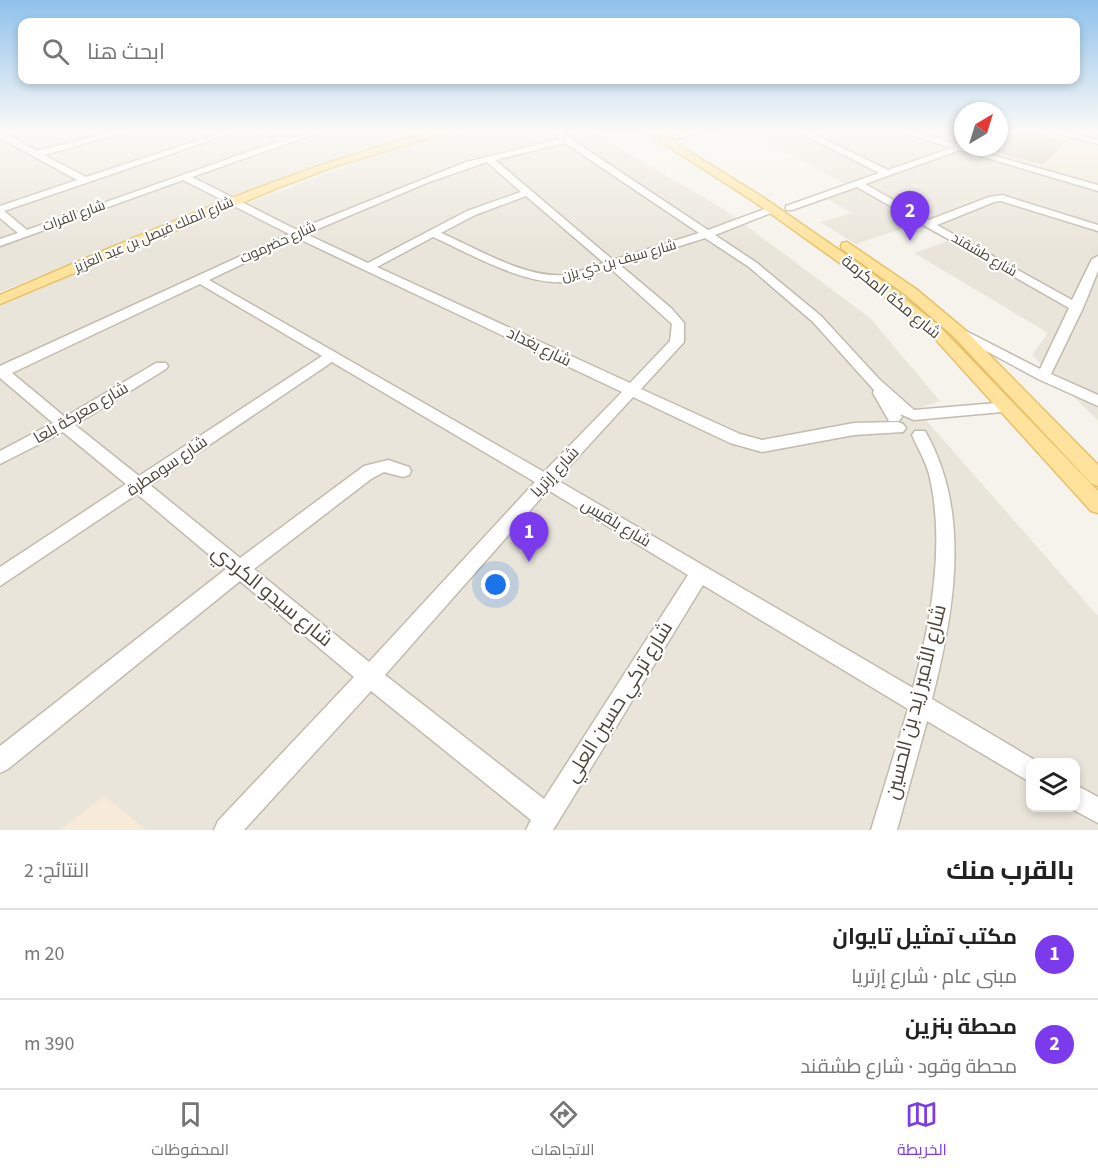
<!DOCTYPE html>
<html lang="ar">
<meta charset="utf-8">
<style>
:root{--surface:#fff;--page:#f2f2f2;--text:#222;--muted:#767676;--line:#e0e0e0;--accent:#7c3aed}
body{margin:0;font-family:"Source Sans 3",Cairo,sans-serif;background:var(--page);color:var(--text);direction:rtl}
.controls{position:absolute;right:18px;bottom:18px;display:grid;overflow:hidden;border-radius:12px;box-shadow:0 3px 9px #0003}
.controls button{width:54px;height:54px;display:grid;place-items:center;padding:0;border:0;border-bottom:2px solid var(--line);background:var(--surface);color:var(--text);font:30px sans-serif}
.compass{position:absolute;left:954px;top:102px;width:54px;height:54px;border-radius:50%;background:var(--surface);box-shadow:0 3px 9px #0003;rotate:38deg}
.you{position:absolute;left:496px;top:585px;width:21px;height:21px;margin:-15px;border:4px solid #fff;border-radius:50%;background:#1a73e8;box-shadow:0 0 0 9px #1a73e833}
.badge{display:grid;place-items:center;width:39px;height:39px;border-radius:50%;background:var(--accent);color:#fff;font-size:20px;font-weight:700}
.pin{position:absolute;translate:-50% -50px;filter:drop-shadow(0 2px 3px #0008)}
.pin::after{content:'';position:absolute;top:32px;width:21px;height:18px;background:inherit;clip-path:polygon(0 0,100% 0,50% 100%)}
.list{margin:0;padding:0;list-style:none}
h2{display:flex;justify-content:space-between;align-items:center;height:78px;margin:0;padding:0 24px;font-size:26px}
h2 small{font-size:20px;font-weight:400;color:var(--muted)}
.list li{display:grid;grid-template-columns:39px 1fr auto;gap:18px;align-items:center;box-sizing:border-box;height:90px;padding:0 24px;border-top:2px solid var(--line)}
.list b{display:block;font-size:22px;white-space:nowrap}
.list p{margin:0;font-size:20px;white-space:nowrap;color:var(--muted)}
.list em{font-size:20px;font-style:normal;color:var(--muted)}
.icon{flex:none;width:33px;height:33px;fill:none;stroke:currentColor;stroke-width:2;stroke-linecap:round;stroke-linejoin:round}
.map{position:relative;flex:none;width:1098px;height:830px;overflow:hidden;direction:ltr}
.search{position:absolute;background:var(--surface);box-shadow:0 3px 9px #0003;left:18px;right:18px;top:18px;height:66px;display:flex;align-items:center;gap:15px;box-sizing:border-box;padding:0 21px;border-radius:12px;color:var(--muted);font-size:22px}
.sheet{height:258px;background:var(--surface)}
nav{display:flex;justify-content:space-around;align-items:center;box-sizing:border-box;height:84px;border-top:2px solid var(--line);background:var(--surface);font-size:16px;color:var(--muted)}
nav a{display:grid;justify-items:center;gap:3px}
nav .on{color:var(--accent)}
.map>svg:first-child{display:block}
.residential{fill:#eae5da;fill-rule:evenodd}
.commercial{fill:#f7ead8}
.education{fill:#efe8d6}
.building{fill:#d8cfc1;stroke:#d3c7b4;stroke-width:1.5}
.lines{fill:none;stroke-linecap:round;stroke-linejoin:round}
.minor-casing{stroke:#c2bbae;stroke-width:3}
.major-casing{stroke:#e6c16a;stroke-width:3}
.minor{fill:#fff;fill-rule:evenodd}
.major{fill:#ffe39c;fill-rule:evenodd}
.labels{text-anchor:middle;dominant-baseline:central;stroke-width:4.5;stroke-linejoin:round;paint-order:stroke}
.far-street-label{font-size:14px;fill:#4b4439;stroke:#fff}
.street-label{font-size:16px;fill:#4b4439;stroke:#fff}
.near-street-label{font-size:20px;fill:#4b4439;stroke:#fff}
</style>
<div class="map">
<svg width="1098" height="830" viewBox="0 0 1098 830">
<rect width="100%" height="100%" fill="#f6f3ec"/>
<path class="residential" d="M 0,131 L 440,131 L 335,159 L 0,292 Z
M 465,131 L 591,131 L 725,210 L 870,318 L 940,401 L 916,409 L 1098,616 L 1098,830 L 147,830 L 104,797 L 60,830 L 0,830 L 0,306 L 231,209 L 390,150 L 423,140 ZM 1030,762 L 1076,762 L 1076,808 L 1030,808 Z
M 716,131 L 963,131 L 963,147 L 999,147 L 999,131 L 1098,131 L 1098,421 L 1032,355 L 1048,333 L 914,253 L 948,241 L 916,224 L 856,244 L 820,222 L 853,213 L 823,197 L 847,185 L 756,136 L 735,141 Z"/>
<path class="commercial" d="M 104,796 L 147,830 L 60,830 Z"/>
<path class="education" d="M 999,131 L 1039,131 L 1098,144 L 1098,183 L 974,148 L 999,147 Z"/>
<path class="building" d="M 1015,132 L 1027,132 L 1063,142 L 1043,164 L 999,152 L 999,135 L 1010,137 Z"/>
<g class="lines">
<defs>
<path id="minor" d="M 115,131 L 129,131 L 44,155 L 86,177 L 226,131 L 238,131 L 4,211 L 27,230 L 279,141 L 255,131 C 267,131 280,139 289,138 C 301,137 310,131 323,131 L 192,177 L 297,230 L 466,162 L 560,139 L 549,131 L 559,131 L 708,230 L 770,207 L 776,207 L 776,211 L 715,235 L 757,263 L 821,316 L 879,379 L 914,410 L 1008,402 L 1015,407 L 1013,411 L 914,420 L 900,414 L 902,417 L 899,421 L 889,421 L 873,393 L 874,390 L 813,322 L 749,267 L 705,238 L 620,265 L 671,308 L 684,323 L 684,342 L 641,389 L 740,434 L 762,440 L 854,423 L 898,422 L 903,424 L 906,428 L 903,432 L 854,435 L 762,452 L 730,443 L 633,397 L 557,480 L 913,688 C 931,621 945,547 930,478 C 927,463 918,449 912,435 L 915,431 L 925,431 C 972,512 954,613 932,699 L 1038,762 L 1030,762 L 1030,782 L 927,721 L 897,830 L 871,830 L 908,709 L 703,585 L 553,830 L 526,830 L 531,820 L 371,691 L 244,830 L 214,830 L 218,821 L 354,677 L 240,581 L 8,769 L 0,773 L 0,746 L 226,569 L 137,494 L 0,586 L 0,567 L 126,484 L 63,432 L 0,464 L 0,451 L 53,423 L 0,378 L 0,366 L 289,234 L 183,180 L 0,246 L 0,239 L 18,233 L 0,218 L 0,206 L 77,180 L 0,138 L 0,134 L 6,134 L 37,151 ZM 565,143 L 699,233 L 613,260 L 495,160 ZM 487,162 L 521,192 L 467,211 L 368,263 L 306,234 L 429,182 ZM 526,196 L 604,263 C 591,267 577,273 563,275 C 525,278 476,248 441,233 L 475,215 ZM 433,237 C 471,254 523,285 565,282 C 580,280 596,273 610,268 L 672,324 L 670,341 L 630,383 L 377,267 ZM 297,238 L 622,392 L 544,472 L 209,280 ZM 200,284 L 322,356 L 139,476 L 75,425 L 166,369 L 168,366 L 166,363 L 156,363 L 65,417 L 12,373 ZM 332,362 L 535,482 L 369,662 L 254,569 L 371,479 L 384,472 L 403,477 L 409,475 L 411,471 L 409,467 L 388,460 L 364,466 L 240,558 L 150,485 ZM 548,490 L 688,575 L 544,799 L 385,675 Z
M 691,131 L 705,131 L 677,139 L 673,137 Z
M 797,131 L 808,131 L 888,170 L 952,148 L 900,131 L 913,131 L 957,144 L 963,143 L 963,147 L 1098,185 L 1098,191 L 960,150 L 865,184 L 929,220 L 989,197 L 1002,195 L 1098,225 L 1098,231 L 1001,201 L 994,202 L 937,225 L 1072,300 L 1092,259 L 1098,256 L 1098,271 L 1083,308 L 1051,374 L 1098,395 L 1098,406 L 1038,379 L 955,334 L 956,331 L 966,331 L 1040,369 L 1069,308 L 857,187 L 792,210 L 786,210 L 786,206 L 879,173 Z
M 1046,131 L 1061,131 L 1098,140 L 1098,144 Z
M 1076,785 L 1098,797 L 1098,823 L 1070,808 L 1076,808 Z"/>
<path id="major" d="M 435,131 L 452,131 L 336,166 L 280,187 L 0,304 L 0,295 C 143,234 284,170 435,131 Z
M 644,131 L 656,131 L 761,196 L 868,270 L 937,324 L 1098,491 L 1098,513 L 1091,511 L 927,330 L 858,276 L 753,201 Z
M 847,242 L 916,289 L 965,330 L 1098,465 L 1098,486 L 1091,483 L 953,336 L 906,295 L 842,249 L 841,246 L 842,243 Z"/>
</defs>
<use href="#minor" class="minor-casing"/>
<use href="#major" class="major-casing"/>
<use href="#minor" class="minor"/>
<use href="#major" class="major"/>
</g>
<linearGradient id="sky" x2="0" y2="1"><stop stop-color="#8fc1ec"/><stop offset="0.53" stop-color="#fbfaf6"/><stop offset="1" stop-color="#fbfaf6" stop-opacity="0"/></linearGradient>
<rect width="1098" height="247" fill="url(#sky)"/>
<g class="labels">
<g class="far-street-label">
<text transform="translate(74 216) rotate(-20)">شارع الفرات</text>
<text transform="translate(154 235) rotate(-23)">شارع الملك فيصل بن عبد العزيز</text>
<text transform="translate(278 243) rotate(-24)">شارع حضرموت</text>
<text transform="translate(984 255) rotate(30)">شارع طشقند</text>
<text transform="translate(619 261) rotate(-16)">شارع سيف بن ذي يزن</text>
</g>
<g class="street-label">
<text transform="translate(891 297) rotate(39)">شارع مكة المكرمة</text>
<text transform="translate(539 347) rotate(26)">شارع بغداد</text>
<text transform="translate(81 413) rotate(-30)">شارع معركة بلعا</text>
<text transform="translate(167 466) rotate(-34)">شارع سومطرة</text>
<text transform="translate(555 472) rotate(-47)">شارع إرتريا</text>
<text transform="translate(616 523) rotate(31)">شارع بلقيس</text>
</g>
<g class="near-street-label">
<text transform="translate(272 596) rotate(39)">شارع سيدو الكردي</text>
<text transform="translate(619 702) rotate(-58)">شارع تركي حسين العلي</text>
<text transform="translate(916 702) rotate(-76)">شارع الأمير زيد بن الحسين</text>
</g>
</g>
</svg>
<div class="controls">
<button><svg class="icon" aria-label="layers" viewBox="0 0 24 24"><path d="M12 4l9 5-9 5-9-5zM3 14l9 5 9-5"/></svg></button>
</div>
<svg class="compass" viewBox="-18 -18 36 36"><path d="M0-13l5 13h-10z" fill="#e53935"/><path d="M0 13l5-13h-10z" fill="#767676"/></svg>
<div class="you"></div>
<div class="pin badge" style="left:529px;top:562px">1</div>
<div class="pin badge" style="left:910px;top:241px">2</div>
<div class="search"><svg class="icon" aria-label="search" viewBox="0 0 24 24"><circle cx="10" cy="10" r="6"/><path d="M15 15l6 6"/></svg>ابحث هنا</div>
</div>
<section class="sheet">
<h2>بالقرب منك<small>النتائج: 2</small></h2>
<ul class="list">
<li><span class="badge">1</span><div><b>مكتب تمثيل تايوان</b><p>مبنى عام · شارع إرتريا</p></div><em>20 m</em></li>
<li><span class="badge">2</span><div><b>محطة بنزين</b><p>محطة وقود · شارع طشقند</p></div><em>390 m</em></li>
</ul>
</section>
<nav>
<a class="on"><svg class="icon" aria-label="map" viewBox="0 0 24 24"><path d="M3 6l6-2 6 2 6-2v14l-6 2-6-2-6 2zM9 4v14M15 6v14"/></svg>الخريطة</a>
<a><svg class="icon" aria-label="directions" viewBox="0 0 24 24"><path d="M12 3l9 9-9 9-9-9zM9 14v-3h6M13 9l2 2-2 2"/></svg>الاتجاهات</a>
<a><svg class="icon" aria-label="saved" viewBox="0 0 24 24"><path d="M7 4h10v16l-5-4-5 4z"/></svg>المحفوظات</a>
</nav>
